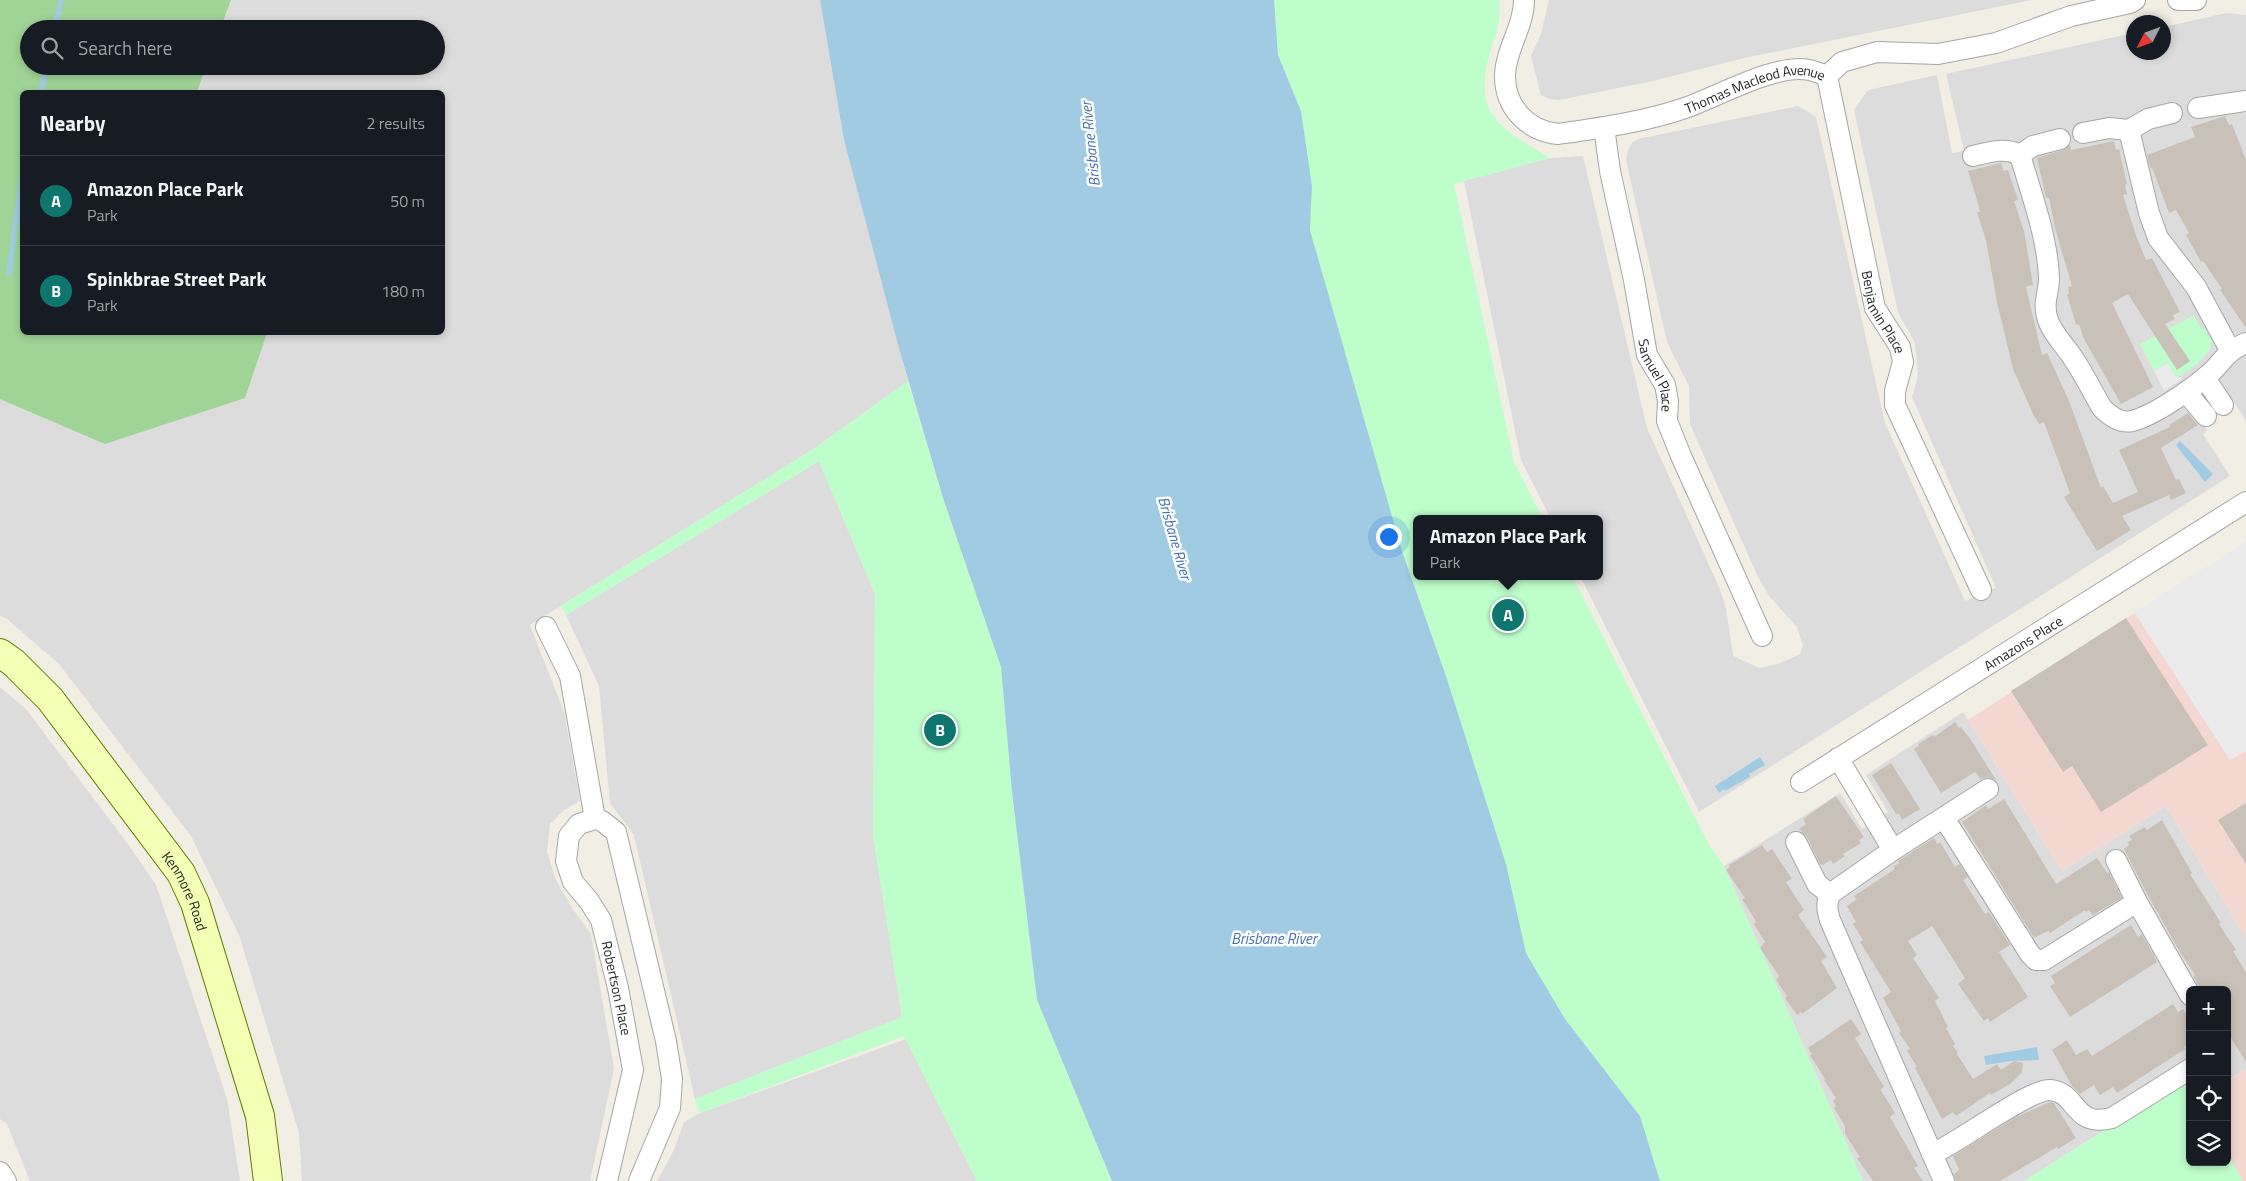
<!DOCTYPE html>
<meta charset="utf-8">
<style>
:root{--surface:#171b24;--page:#242831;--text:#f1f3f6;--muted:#9ea1a6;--line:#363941;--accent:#0f766e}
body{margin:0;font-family:"Titillium Web",sans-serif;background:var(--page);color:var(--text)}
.controls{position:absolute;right:15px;bottom:15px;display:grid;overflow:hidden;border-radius:8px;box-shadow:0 2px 8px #0003}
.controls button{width:45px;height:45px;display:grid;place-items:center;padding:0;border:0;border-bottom:1px solid var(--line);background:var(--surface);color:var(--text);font:25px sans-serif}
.compass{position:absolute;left:2126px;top:15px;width:45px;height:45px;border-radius:50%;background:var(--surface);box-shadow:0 2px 8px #0003;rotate:228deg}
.you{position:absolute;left:1388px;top:536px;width:18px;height:18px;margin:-12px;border:4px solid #fff;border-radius:50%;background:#1a73e8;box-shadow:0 0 0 8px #1a73e833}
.badge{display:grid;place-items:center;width:32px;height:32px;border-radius:50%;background:var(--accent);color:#fff;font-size:16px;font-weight:700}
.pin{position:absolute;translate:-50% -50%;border:2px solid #fff;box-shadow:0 1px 5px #0006}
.popup{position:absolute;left:1413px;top:515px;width:190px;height:65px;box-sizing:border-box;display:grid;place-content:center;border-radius:8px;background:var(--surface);filter:drop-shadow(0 1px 4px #0005);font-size:16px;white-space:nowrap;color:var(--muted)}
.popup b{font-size:19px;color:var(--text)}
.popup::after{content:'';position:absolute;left:50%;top:100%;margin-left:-10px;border:10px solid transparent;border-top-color:var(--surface)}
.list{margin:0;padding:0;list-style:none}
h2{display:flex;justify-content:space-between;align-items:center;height:65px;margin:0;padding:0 20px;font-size:21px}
h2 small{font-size:16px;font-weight:400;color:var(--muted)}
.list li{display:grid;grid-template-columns:32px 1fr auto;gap:15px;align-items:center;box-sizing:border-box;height:90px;padding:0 20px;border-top:1px solid var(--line)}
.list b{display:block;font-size:19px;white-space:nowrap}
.list p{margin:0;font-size:16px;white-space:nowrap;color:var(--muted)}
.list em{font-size:16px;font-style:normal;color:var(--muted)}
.icon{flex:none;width:28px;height:28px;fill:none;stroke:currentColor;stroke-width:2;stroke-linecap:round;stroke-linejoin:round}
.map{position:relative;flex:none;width:2246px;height:1181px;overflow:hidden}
.search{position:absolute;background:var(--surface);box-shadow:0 2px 8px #0003;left:20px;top:20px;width:425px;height:55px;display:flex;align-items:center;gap:12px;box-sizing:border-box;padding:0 18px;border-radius:28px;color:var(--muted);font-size:19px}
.panel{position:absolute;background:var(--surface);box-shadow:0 2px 8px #0003;left:20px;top:90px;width:425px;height:245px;border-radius:8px}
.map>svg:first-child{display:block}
.residential{fill:#dddcdc;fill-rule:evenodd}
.commercial{fill:#f3d8d2}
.forest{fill:#a0d396}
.park{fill:#befecb}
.parking{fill:#ebebeb}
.water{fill:#a1cbe2}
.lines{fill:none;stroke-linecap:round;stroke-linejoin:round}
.stream{stroke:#a1cbe2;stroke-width:5.5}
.building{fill:#c9c1b7}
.street-casing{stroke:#a6a6a6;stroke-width:22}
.secondary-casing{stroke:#5f7c00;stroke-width:30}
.street{stroke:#fff;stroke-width:20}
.secondary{stroke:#f2ffb4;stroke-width:28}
.labels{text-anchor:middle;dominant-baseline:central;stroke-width:5;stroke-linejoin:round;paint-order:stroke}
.street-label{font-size:14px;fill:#1f1f1f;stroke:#fff}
.water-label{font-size:15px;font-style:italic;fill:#436eb7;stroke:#fff}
</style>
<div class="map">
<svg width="2246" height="1181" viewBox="0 0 2246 1181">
<rect width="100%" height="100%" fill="#f1eee4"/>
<path class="residential" d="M 0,0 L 820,0 L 844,140 L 908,381 L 812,450 L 530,625 L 564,712 L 580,801 L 564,810 L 550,824 L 547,851 L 555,878 L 572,908 L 591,934 L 614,1069 L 590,1181 L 302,1181 L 299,1133 L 239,935 L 191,836 L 59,664 L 7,619 L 0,616 ZM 29,29 L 436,29 L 436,66 L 29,66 ZM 22,92 L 442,92 L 442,332 L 22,332 Z
M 1549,0 L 2032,0 L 1749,57 L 1653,81 L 1559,100 L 1550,99 L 1541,95 L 1531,56 L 1541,34 Z
M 2226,13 L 2246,15 L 2246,421 L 2232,399 L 2200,419 L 2207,430 L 2203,434 L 2230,476 L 1699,812 L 1580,576 L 1599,576 L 1599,519 L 1551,519 L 1521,460 L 1464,181 L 1550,158 L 1583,156 L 1647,428 L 1719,587 L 1726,608 L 1733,656 L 1759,668 L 1778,664 L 1800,654 L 1803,646 L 1797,627 L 1770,597 L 1758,577 L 1690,424 L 1689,386 L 1667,342 L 1626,160 L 1628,150 L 1632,143 L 1638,139 L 1798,106 L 1816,117 L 1885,423 L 1965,601 L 1996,588 L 1912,397 L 1918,376 L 1915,343 L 1898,312 L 1854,110 L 1868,90 L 1937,75 L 1952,153 L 1959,152 L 1964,150 L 1946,74 L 2133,33 L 2134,52 L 2164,52 L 2164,27 Z
M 819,461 L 875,594 L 873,835 L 902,1017 L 695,1099 L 634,835 L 610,803 L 599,686 L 566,615 Z
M 0,687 L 26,709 L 128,844 L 156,885 L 227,1099 L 240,1181 L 30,1181 L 7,1124 L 0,1119 Z
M 1963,712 L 2062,871 L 2166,806 L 2246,938 L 2246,1069 L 2227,1081 L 2227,990 L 2190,990 L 2190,1082 L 2187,1078 L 2024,1181 L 1863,1181 L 1724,866 L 1840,793 L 1862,829 L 1888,812 L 1866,775 Z
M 906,1039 L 977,1181 L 657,1181 L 674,1150 L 684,1122 L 700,1113 Z"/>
<path class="commercial" d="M 2246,542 L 2246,938 L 2166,806 L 2062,871 L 1968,720 Z
M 2246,1069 L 2246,1181 L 2242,1181 L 2227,1152 L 2227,1081 Z"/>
<path class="forest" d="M 0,0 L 231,0 L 220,29 L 29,29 L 29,66 L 206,66 L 197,92 L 22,92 L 22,332 L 267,333 L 245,398 L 105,444 L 0,399 Z"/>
<path class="park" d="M 1274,0 L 1499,0 C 1502,20 1496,33 1490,52 C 1472,117 1501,128 1550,158 L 1454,184 L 1514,462 L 1543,519 L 1417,519 L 1417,576 L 1572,576 L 1710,847 L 1724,866 L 1863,1181 L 1660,1181 L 1640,1116 L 1565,1019 L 1526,953 L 1506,864 L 1447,679 L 1402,551 L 1310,230 L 1312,186 L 1301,111 L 1278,55 Z
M 2194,315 L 2201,329 L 2204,328 L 2212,341 C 2210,357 2191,369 2178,377 L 2174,374 L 2168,363 L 2154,371 L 2140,344 Z
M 908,381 L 943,498 L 1001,667 L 1012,792 L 1037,1000 L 1112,1181 L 977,1181 L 904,1036 L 700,1113 L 695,1099 L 902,1017 L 873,835 L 875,594 L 819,461 L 566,615 L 561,606 L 812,450 Z
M 2188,1078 L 2190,1082 L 2190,1162 L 2227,1162 L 2227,1152 L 2242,1181 L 2024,1181 Z"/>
<path class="parking" d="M 2168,363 L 2175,376 L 2184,378 L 2164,391 L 2154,371 Z
M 2246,542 L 2246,751 L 2230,760 L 2134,612 Z"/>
<path class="water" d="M 820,0 L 1274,0 L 1278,55 L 1301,111 L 1312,186 L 1310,230 L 1402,551 L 1447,679 L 1506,864 L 1526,953 L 1565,1019 L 1640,1116 L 1660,1181 L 1112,1181 L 1037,1000 L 1012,792 L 1001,667 L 943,498 L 900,352 L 844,140 Z
M 2180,441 L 2213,474 L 2205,482 L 2176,445 Z
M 1760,757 L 1765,765 L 1749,774 L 1750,777 L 1725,791 L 1724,789 L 1719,793 L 1715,786 Z
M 2037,1047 L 2039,1060 L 2011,1061 L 1986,1065 L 1984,1056 Z"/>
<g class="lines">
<path class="stream" d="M 55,29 L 61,0
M 41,92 L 46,66
M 9,273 L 22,177"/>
</g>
<path class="building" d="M 2225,116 L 2229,125 L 2232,124 L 2246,160 L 2246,328 L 2220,290 L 2222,289 L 2203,261 L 2201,262 L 2186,235 L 2189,233 L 2176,210 L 2169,213 L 2152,168 L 2151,169 L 2147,155 L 2195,137 L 2191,127 Z
M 2114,141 L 2116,150 L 2119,149 L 2127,184 L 2125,185 L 2127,194 L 2123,195 L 2136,235 L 2146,260 L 2152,258 L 2180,312 L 2173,315 L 2175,319 L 2165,324 L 2190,361 L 2177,370 L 2128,294 L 2112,303 L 2153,387 L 2121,404 L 2083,337 L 2079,324 L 2076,325 L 2067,294 L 2069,294 L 2068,287 L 2072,286 L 2055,228 L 2049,198 L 2046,198 L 2037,158 L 2063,150 L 2070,145 L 2071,150 Z
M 2001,163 L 2004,171 L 2008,170 L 2018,200 L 2014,201 L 2024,231 L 2033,285 L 2026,287 L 2042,355 L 2047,353 L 2069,401 L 2101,488 L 2103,486 L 2113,503 L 2138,492 L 2119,450 L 2170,427 L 2169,425 L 2188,413 L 2198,425 L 2161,448 L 2176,480 L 2179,479 L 2186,493 L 2171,500 L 2169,495 L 2122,516 L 2131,530 L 2097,551 L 2064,497 L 2070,493 L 2044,422 L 2039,424 L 2034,416 L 2013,369 L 1997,302 L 1986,240 L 1977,212 L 1980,212 L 1977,200 L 1968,171 Z
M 2126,618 L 2208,745 L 2101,812 L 2072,766 L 2063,772 L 2011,691 Z
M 1955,722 L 1959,728 L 1961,727 L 1971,740 L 1996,780 L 1988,777 L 1981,779 L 1975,772 L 1941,793 L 1914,749 L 1919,746 L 1918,744 L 1933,735 L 1934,737 Z
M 1891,763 L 1920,809 L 1902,820 L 1899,814 L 1896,814 L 1872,775 Z
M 1836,796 L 1864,837 L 1859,840 L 1861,843 L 1843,854 L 1845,856 L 1833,864 L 1831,860 L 1823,865 L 1820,864 L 1807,837 L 1799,829 L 1806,824 L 1803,819 Z
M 2004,799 L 2056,884 L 2097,858 L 2107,873 L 2109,872 L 2122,898 L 2093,915 L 2089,910 L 2086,912 L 2085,910 L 2050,933 L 2048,931 L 2034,938 L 1962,822 L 1986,805 L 1988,809 Z
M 2246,803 L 2246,864 L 2218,820 Z
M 2162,820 L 2192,873 L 2190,874 L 2221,923 L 2219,924 L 2236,950 L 2233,951 L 2246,972 L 2246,1062 L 2227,1032 L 2227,990 L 2201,990 L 2193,976 L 2195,975 L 2178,949 L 2145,890 L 2124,849 L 2129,845 L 2128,842 L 2132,840 L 2129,836 L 2145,827 L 2147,830 Z
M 1934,838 L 1937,844 L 1940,842 L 1955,867 L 1959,864 L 1968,877 L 1963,880 L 1985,914 L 1989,912 L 2010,945 L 1999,952 L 2028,997 L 1990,1022 L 1988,1018 L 1984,1021 L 1958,984 L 1965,978 L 1932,926 L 1908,941 L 1917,955 L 1913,958 L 1939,998 L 1935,1001 L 1948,1027 L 1946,1028 L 1955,1044 L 1953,1046 L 1958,1053 L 1957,1054 L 1973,1079 L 1997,1064 L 2001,1070 L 2014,1061 L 2023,1063 L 2022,1072 L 2010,1084 L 1991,1095 L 1990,1093 L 1956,1116 L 1953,1112 L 1942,1119 L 1915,1068 L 1917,1067 L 1907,1051 L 1910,1049 L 1899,1033 L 1901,1031 L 1883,998 L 1891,992 L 1860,942 L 1863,940 L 1853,924 L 1856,922 L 1847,906 L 1857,899 L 1854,896 L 1895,869 L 1893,867 L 1899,863 L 1898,861 Z
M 1762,845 L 1767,852 L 1772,849 L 1792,879 L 1786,882 L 1804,910 L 1798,915 L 1827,957 L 1821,961 L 1837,988 L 1802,1014 L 1801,1012 L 1797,1015 L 1785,998 L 1787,996 L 1776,980 L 1779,976 L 1760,948 L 1765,942 L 1754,924 L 1756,922 L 1754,918 L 1742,899 L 1745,898 L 1726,870 L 1730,867 L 1729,865 Z
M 2131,925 L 2138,937 L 2142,934 L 2157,962 L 2070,1017 L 2050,986 L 2055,983 L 2051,976 Z
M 2173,1004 L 2178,1012 L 2183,1009 L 2190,1020 L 2190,1043 L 2184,1047 L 2185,1049 L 2117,1093 L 2113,1087 L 2100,1095 L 2094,1085 L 2080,1094 L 2072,1086 L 2052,1050 L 2067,1040 L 2076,1055 L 2087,1049 L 2092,1056 Z
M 1851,1019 L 1861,1034 L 1855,1038 L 1884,1087 L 1880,1089 L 1895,1113 L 1890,1117 L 1918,1166 L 1914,1168 L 1923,1181 L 1873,1181 L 1857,1158 L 1860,1157 L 1845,1134 L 1845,1126 L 1834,1108 L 1836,1106 L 1833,1101 L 1836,1098 L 1824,1080 L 1825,1079 L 1810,1055 L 1812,1054 L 1808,1048 Z
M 2050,1102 L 2054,1103 L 2076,1138 L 2058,1149 L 2057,1147 L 2000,1181 L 1956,1181 L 1954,1174 L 1959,1170 L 1953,1156 L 2016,1117 Z"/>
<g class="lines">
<defs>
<g id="street">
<path id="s1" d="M 1524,0 C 1524,26 1506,49 1505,74 C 1504,106 1527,131 1558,134 C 1600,128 1644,122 1685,108 C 1717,97 1776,63 1809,70 C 1815,71 1821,74 1827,76 L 1842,62 L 1877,52 L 1938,54 L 1996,43 L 2071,16 L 2130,3 L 2135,0"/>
<path d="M 2178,0 L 2196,0"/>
<path id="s2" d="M 1827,76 L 1875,308 L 1900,347 L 1903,362 L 1895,391 L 1895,405 L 1981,590"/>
<path d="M 2198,108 L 2246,101"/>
<path id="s3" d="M 1604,127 L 1610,171 L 1634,280 L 1647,355 L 1665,385 L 1668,401 L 1667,421 L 1681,456 L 1762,636"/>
<path d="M 2129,130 L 2149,213 L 2158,238 L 2196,287 L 2230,350"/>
<path d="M 2083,133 L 2109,128 L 2129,130 L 2148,119 L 2172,113"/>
<path d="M 2020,155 C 2031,193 2048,239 2049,278 C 2049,294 2042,303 2048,320 C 2053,335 2065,345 2073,358 C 2084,374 2092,391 2102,408 C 2110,416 2120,424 2132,421 C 2153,416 2192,389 2208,375 C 2225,361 2223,353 2246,343"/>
<path d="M 1973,156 C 1989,152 2005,147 2020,155 L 2033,146 L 2060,139"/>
<path d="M 2205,378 L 2223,405"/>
<path d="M 2186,392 L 2206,416"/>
<path d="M 546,627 L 570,676 L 595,819"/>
<path d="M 1838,758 L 1893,850"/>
<path id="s4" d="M 1801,782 L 2246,502"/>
<path d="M 1944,818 L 2030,954 L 2036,960 L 2044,960 L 2137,902"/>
<path d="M 1796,842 L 1817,884 L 1830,894"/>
<path d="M 2116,860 L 2137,902 L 2190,995"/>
<path d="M 1932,1154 C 1958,1143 2029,1089 2050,1090 C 2078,1092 2072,1128 2112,1118 L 2190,1069"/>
<path d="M 0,1172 L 6,1181"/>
<path d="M 607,1181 L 633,1070 L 618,988 L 601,920 L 589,901 L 573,882 L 566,861 L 569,836 L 579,824 L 595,819 L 602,821 L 616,832 L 666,1041 L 672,1079 L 670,1108 L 639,1181"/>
<path d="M 1944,1181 L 1830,920 C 1827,910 1826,904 1830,894 L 1893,850 L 1988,789"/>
</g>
<g id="secondary">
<path id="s5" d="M 0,653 L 14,663 L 50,699 L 181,873 L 195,903 L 260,1116 L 268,1181"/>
</g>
</defs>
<use href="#street" class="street-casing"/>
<use href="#secondary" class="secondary-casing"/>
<use href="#street" class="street"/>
<use href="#secondary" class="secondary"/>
</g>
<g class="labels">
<g class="street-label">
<text stroke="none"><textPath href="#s1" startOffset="369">Thomas Macleod Avenue</textPath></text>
<text stroke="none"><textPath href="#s2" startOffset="244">Benjamin Place</textPath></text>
<text stroke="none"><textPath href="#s3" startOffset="255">Samuel Place</textPath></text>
<text stroke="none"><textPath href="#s4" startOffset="262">Amazons Place</textPath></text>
<text stroke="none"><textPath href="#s5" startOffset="304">Kenmore Road</textPath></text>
<text transform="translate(617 988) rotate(78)">Robertson Place</text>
</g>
<g class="water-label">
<text transform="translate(1090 144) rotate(-96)">Brisbane River</text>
<text transform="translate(1175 538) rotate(74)">Brisbane River</text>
<text x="1274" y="938">Brisbane River</text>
</g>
</g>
</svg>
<div class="controls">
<button>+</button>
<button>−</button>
<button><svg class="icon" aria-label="locate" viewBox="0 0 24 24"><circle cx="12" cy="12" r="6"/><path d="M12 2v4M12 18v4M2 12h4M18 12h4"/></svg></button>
<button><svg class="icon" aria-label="layers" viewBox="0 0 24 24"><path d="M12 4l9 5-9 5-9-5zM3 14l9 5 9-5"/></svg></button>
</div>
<svg class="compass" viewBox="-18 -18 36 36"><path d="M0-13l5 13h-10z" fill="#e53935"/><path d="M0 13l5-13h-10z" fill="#9ea1a6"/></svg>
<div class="you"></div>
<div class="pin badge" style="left:1508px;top:615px">A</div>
<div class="popup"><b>Amazon Place Park</b>Park</div>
<div class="pin badge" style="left:940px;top:730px">B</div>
<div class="search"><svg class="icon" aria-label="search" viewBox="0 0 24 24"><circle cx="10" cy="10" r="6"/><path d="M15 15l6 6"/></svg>Search here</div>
<section class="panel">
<h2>Nearby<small>2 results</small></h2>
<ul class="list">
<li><span class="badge">A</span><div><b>Amazon Place Park</b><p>Park</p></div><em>50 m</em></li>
<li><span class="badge">B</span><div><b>Spinkbrae Street Park</b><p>Park</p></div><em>180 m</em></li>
</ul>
</section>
</div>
